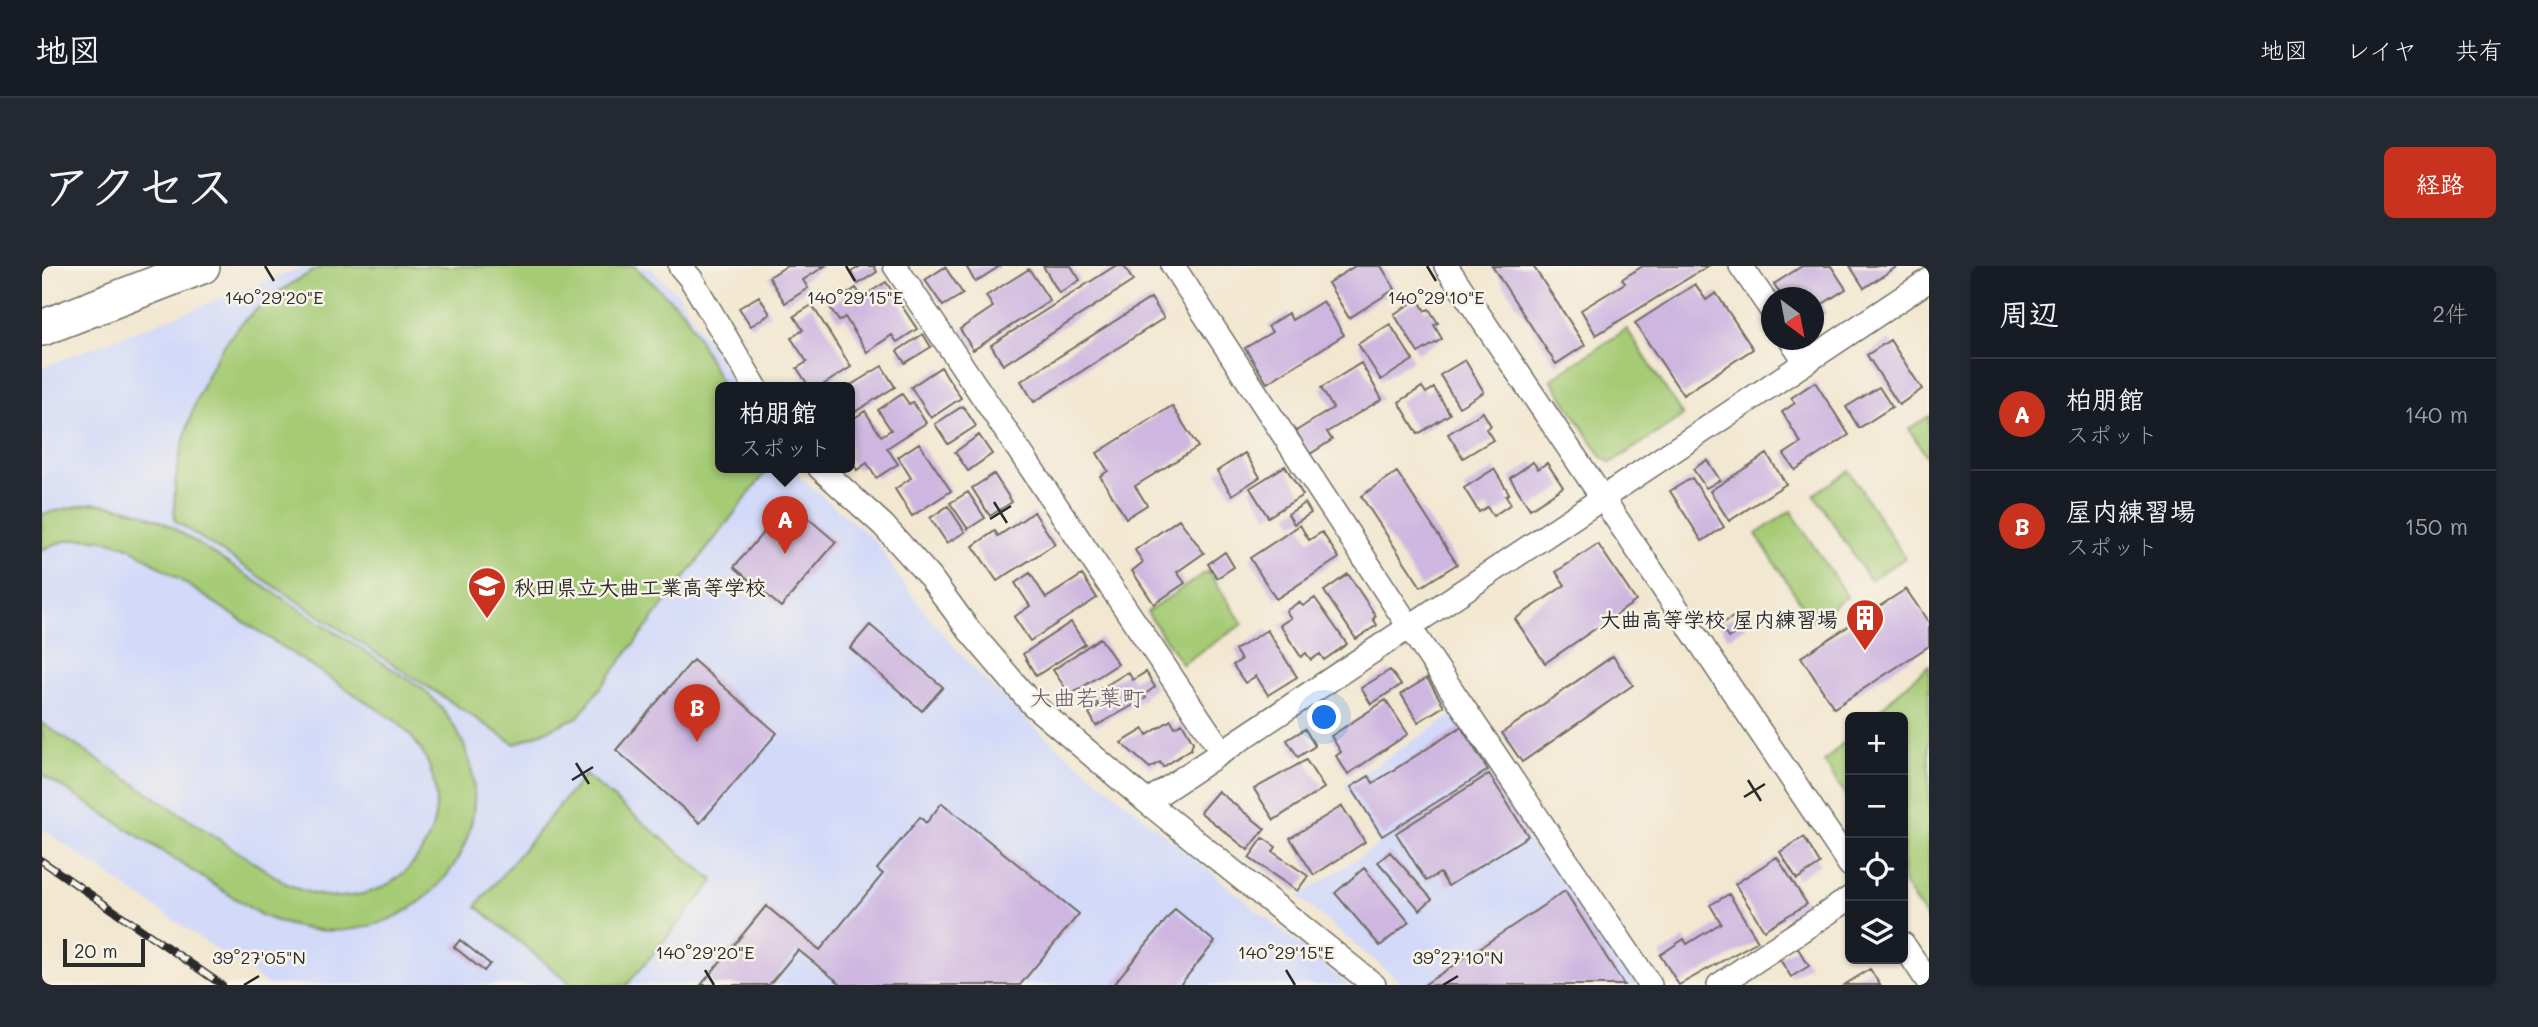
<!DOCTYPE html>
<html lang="ja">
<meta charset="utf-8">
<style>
:root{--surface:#171b24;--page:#242831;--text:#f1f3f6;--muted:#9ea1a6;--line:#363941;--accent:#c8321e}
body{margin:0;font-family:Mali,"Klee One",sans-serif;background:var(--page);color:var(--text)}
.controls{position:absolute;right:21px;bottom:21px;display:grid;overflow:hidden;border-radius:10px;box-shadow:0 2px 5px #0004}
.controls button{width:63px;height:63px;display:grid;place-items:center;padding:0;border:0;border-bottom:2px solid var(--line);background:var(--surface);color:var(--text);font:35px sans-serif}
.compass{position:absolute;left:1719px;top:21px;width:63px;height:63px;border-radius:50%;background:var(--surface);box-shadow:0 2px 5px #0004;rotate:148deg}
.scale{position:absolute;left:21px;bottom:18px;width:82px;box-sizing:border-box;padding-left:7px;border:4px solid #2b2b2b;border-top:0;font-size:19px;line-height:24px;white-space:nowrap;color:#2b2b2b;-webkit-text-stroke:5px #f7f3e8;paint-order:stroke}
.you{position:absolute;left:1283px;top:452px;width:24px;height:24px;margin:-18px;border:5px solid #fff;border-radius:50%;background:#1a73e8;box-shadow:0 0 0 10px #1a73e833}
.badge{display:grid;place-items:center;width:46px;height:46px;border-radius:50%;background:var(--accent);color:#fff;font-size:23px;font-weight:700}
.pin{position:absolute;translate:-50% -58px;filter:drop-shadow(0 2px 4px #0008)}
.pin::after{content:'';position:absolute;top:37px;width:24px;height:21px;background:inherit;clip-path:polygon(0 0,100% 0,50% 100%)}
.popup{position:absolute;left:673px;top:116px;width:140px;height:91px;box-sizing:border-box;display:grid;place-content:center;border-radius:10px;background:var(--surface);filter:drop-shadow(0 2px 5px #0005);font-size:23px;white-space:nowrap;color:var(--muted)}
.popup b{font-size:26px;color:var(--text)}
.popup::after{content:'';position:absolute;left:50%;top:100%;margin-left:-14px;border:14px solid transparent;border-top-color:var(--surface)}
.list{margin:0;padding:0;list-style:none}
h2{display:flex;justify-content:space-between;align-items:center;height:91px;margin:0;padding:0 28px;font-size:30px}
h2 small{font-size:23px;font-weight:400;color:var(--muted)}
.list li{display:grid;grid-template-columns:46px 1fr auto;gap:21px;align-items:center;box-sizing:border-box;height:112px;padding:0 28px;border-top:2px solid var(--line)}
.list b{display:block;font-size:26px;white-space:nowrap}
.list p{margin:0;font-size:23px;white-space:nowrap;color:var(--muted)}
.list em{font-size:23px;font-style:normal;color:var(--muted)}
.icon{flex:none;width:38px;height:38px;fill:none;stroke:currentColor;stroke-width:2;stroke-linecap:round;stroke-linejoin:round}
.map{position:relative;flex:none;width:1887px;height:719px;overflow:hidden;border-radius:10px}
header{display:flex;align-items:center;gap:42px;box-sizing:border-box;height:98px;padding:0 35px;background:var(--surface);border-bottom:2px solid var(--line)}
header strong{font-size:33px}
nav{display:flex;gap:38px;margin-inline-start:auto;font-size:24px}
.intro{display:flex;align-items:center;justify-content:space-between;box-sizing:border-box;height:168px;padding:0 42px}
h1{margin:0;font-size:49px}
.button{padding:18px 32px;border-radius:10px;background:var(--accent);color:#fff;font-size:24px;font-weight:700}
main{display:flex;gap:42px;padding:0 42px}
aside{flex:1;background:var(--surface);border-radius:10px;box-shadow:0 2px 5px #0004}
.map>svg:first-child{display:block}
.built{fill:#d2d9f9}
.green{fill:#a5cb75;stroke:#687b50;stroke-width:2}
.building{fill:#ceb6e0}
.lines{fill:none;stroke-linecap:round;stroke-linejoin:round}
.street-casing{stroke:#716d65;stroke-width:26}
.primary-casing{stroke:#716d65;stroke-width:38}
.street{stroke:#fff;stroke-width:23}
.primary{stroke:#fff;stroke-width:35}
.rail-casing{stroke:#2b2b2b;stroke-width:8}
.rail{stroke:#f7f3e8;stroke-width:5;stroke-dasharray:16;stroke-linecap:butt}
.ticks{fill:none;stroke:#2b2b2b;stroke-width:2.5}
.labels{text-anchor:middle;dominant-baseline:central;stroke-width:5;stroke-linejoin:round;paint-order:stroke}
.poi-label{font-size:21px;font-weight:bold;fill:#2b2b2b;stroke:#f7f3e8;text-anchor:start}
.neighbourhood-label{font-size:23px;fill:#645c6a;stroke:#f7f3e8}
.ticks-label{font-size:18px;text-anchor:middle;fill:#2b2b2b;stroke:#f7f3e8;stroke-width:5;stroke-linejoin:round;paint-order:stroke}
</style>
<header>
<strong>地図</strong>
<nav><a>地図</a><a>レイヤ</a><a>共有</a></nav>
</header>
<div class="intro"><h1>アクセス</h1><a class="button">経路</a></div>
<main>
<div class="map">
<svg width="1887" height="719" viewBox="0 0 1887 719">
<rect width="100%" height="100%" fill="#f7f3e8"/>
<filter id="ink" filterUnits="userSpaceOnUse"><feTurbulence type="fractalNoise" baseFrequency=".0143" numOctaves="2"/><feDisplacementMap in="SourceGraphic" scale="14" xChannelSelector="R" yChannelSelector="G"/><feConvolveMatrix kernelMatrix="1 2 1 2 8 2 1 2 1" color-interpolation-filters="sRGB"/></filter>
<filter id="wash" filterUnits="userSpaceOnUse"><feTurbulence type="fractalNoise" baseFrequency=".00686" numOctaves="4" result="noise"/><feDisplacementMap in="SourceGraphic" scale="28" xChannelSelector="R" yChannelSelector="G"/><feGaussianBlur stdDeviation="1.57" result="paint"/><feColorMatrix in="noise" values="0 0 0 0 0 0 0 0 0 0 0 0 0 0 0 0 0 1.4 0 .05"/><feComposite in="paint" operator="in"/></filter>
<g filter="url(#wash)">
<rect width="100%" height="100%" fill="#f2e7d0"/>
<path class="built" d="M 264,0 L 607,1 L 636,28 L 694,122 L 678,122 L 678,202 L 747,202 L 832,274 L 869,328 L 911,380 L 944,415 L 996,464 L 1306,719 L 226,719 L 0,563 L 0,101 Z
M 1413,448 L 1599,719 L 1362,719 L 1256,631 L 1337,578 L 1302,519 Z"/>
<path class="green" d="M 281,0 L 592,0 L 643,47 L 682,122 L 678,122 L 678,202 L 727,202 L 536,451 L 473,478 L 133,255 C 130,219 137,190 147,156 C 172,75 207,38 281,0 Z
M 1585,63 L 1641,150 L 1569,197 L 1560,191 L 1509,113 Z
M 1887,150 L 1887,194 L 1867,163 Z
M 1807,205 L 1863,292 L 1828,314 L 1772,228 Z
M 50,237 C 80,240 103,246 130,261 L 380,422 C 508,538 380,719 219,649 L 0,508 L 0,457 L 245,618 C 357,673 449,539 355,456 L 89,282 C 59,270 29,268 0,284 L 0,248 Z
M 1749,245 L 1805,331 L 1770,354 L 1714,268 Z
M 1166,305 L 1201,358 L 1140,398 L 1105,346 Z
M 1887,399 L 1887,657 L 1861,617 L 1861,451 L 1829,451 Z
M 1808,470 L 1808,536 L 1782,496 Z
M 543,509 L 672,615 L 585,719 L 530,719 L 434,640 Z"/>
<g id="blocks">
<path class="building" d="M 745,0 L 783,0 L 761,14 L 766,22 L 743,37 L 727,11 Z
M 819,0 L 832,0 L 835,6 L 816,18 L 809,6 Z
M 924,0 L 958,0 L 933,16 Z
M 1001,0 L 1029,0 L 1038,14 L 1017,27 Z
M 1073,0 L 1082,0 L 1091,15 L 961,99 L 949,79 Z
M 1313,0 L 1339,0 L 1353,23 L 1307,52 L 1286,17 Z
M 1450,0 L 1491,0 L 1543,79 L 1514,98 Z
M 1601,0 L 1666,0 L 1554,69 L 1539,44 L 1583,17 L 1580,13 Z
M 1760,0 L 1789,0 L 1804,23 L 1779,39 L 1784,47 L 1772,55 L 1772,32 L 1741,32 L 1732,18 Z
M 1808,0 L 1856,0 L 1822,22 Z
M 903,1 L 921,28 L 901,40 L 883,14 Z
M 987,3 L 1008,35 L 931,84 L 918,63 L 951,41 L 944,30 Z
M 844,16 L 875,63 L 855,76 L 850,69 L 825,86 L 803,51 L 797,55 L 787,40 L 814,22 L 820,31 Z
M 1653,18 L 1664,34 L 1674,27 L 1711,83 L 1641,129 L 1593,57 Z
M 717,30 L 728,48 L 709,60 L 697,42 Z
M 1109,32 L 1122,52 L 992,136 L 979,115 Z
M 1376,33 L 1383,45 L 1387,43 L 1396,57 L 1392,59 L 1400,73 L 1376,87 L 1352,48 Z
M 1281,35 L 1302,69 L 1225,117 L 1203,82 L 1230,66 L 1226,60 L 1246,47 L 1250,54 Z
M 770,39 L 809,101 L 776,122 L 768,122 L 755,102 L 765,96 L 749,72 L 761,64 L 752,50 Z
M 1348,58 L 1371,94 L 1339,114 L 1316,78 Z
M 881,68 L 889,81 L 863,97 L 855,85 Z
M 1848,74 L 1880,123 L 1857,139 L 1825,89 Z
M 1423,94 L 1442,126 L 1417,141 L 1398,109 Z
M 1319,97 L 1340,133 L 1285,166 L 1290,174 L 1268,188 L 1254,165 L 1291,142 L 1279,122 Z
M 840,100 L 853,121 L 808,149 L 808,122 L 804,122 Z
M 899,101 L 919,132 L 889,152 L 869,121 Z
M 1773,116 L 1807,169 L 1753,204 L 1742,188 L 1759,177 L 1740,146 L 1753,137 L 1749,132 Z
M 1380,121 L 1384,127 L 1392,122 L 1408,148 L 1376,168 L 1357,136 Z
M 1837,121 L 1850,141 L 1817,162 L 1804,141 Z
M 860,128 L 867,138 L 871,136 L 884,157 L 845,182 L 856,198 L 834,212 L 825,197 L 815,204 L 808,193 L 808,155 L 823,145 L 839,170 L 849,164 L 836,144 Z
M 921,140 L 934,160 L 906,178 L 893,158 Z
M 1130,140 L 1156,181 L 1093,220 L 1105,239 L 1084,252 L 1058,210 L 1066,205 L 1055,187 Z
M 1441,146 L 1449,160 L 1444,163 L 1451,174 L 1421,192 L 1406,168 Z
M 937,169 L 950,188 L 926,205 L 913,186 Z
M 877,177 L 909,225 L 870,250 L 853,223 L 869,212 L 856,191 Z
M 1203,187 L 1218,211 L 1190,229 L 1175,205 Z
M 1725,188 L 1744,218 L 1687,255 L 1668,225 Z
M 1665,194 L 1678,214 L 1664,222 L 1651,203 Z
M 1491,196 L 1496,203 L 1505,197 L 1521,221 L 1488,243 L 1468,212 Z
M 1243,200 L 1261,229 L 1226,251 L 1208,222 Z
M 1452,203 L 1467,227 L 1464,230 L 1469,238 L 1451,250 L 1445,241 L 1437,246 L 1422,222 Z
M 1355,206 L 1415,298 L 1379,321 L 1319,230 Z
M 952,208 L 970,236 L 948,250 L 930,222 Z
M 1650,212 L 1682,261 L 1660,275 L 1628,225 Z
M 926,226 L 943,252 L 926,263 L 908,237 Z
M 747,236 L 794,276 L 739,341 L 692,301 Z
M 1263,237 L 1269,247 L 1252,258 L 1246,248 Z
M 906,240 L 923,266 L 905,277 L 888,252 Z
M 992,246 L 1013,278 L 955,315 L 931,280 L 953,265 L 956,270 Z
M 1137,253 L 1162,287 L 1135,306 L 1143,317 L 1112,338 L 1090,305 L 1101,296 L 1093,284 Z
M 1258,259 L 1267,274 L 1280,266 L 1297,292 L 1234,333 L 1208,292 Z
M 1556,278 L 1594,335 L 1503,397 L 1473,353 L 1523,319 L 1514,306 Z
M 1183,286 L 1192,301 L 1175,312 L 1166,298 Z
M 988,307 L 1004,332 L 1040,309 L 1055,332 L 988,375 L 972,351 L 988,340 L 973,317 Z
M 1306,308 L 1334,350 L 1331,353 L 1335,359 L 1314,373 L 1282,325 Z
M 1864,323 L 1887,357 L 1887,380 L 1792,442 L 1759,391 Z
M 1273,332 L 1305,378 L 1282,394 L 1278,388 L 1269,394 L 1264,387 L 1259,391 L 1238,359 L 1249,352 L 1244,345 L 1257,336 L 1261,340 Z
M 1696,348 L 1704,361 L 1686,372 L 1678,359 Z
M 1029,356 L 1043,378 L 994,410 L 981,388 Z
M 828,359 L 901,421 L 880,445 L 808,382 Z
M 1225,364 L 1255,411 L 1226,429 L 1214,410 L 1203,417 L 1191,399 L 1199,394 L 1193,384 Z
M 1058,372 L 1076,398 L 1028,429 L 1011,404 Z
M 1571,390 L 1591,419 L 1480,496 L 1460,467 Z
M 651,394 L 735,467 L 658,557 L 574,484 Z
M 1348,404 L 1359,419 L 1329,438 L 1319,422 Z
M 1086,406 L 1091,414 L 1104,406 L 1113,421 L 1102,429 L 1104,432 L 1054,460 L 1047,447 L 1057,440 L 1050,428 Z
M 1385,412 L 1402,440 L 1376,456 L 1359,428 Z
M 1344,434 L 1366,468 L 1306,508 L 1294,490 L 1299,486 L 1289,470 Z
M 1129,454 L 1133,461 L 1140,457 L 1151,476 L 1149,483 L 1121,501 L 1118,496 L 1108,502 L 1079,477 L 1102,463 L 1105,469 Z
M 1419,461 L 1446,504 L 1340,570 L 1309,521 L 1327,510 L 1331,517 Z
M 1263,463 L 1273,480 L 1256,491 L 1245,474 Z
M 1264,494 L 1282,522 L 1232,554 L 1212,523 Z
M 1447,508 L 1486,570 L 1406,620 L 1398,607 L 1384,615 L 1354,567 Z
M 1176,525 L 1223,563 L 1206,584 L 1158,546 Z
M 900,537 L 1037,648 L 978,719 L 800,719 L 756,684 L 727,719 L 659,719 L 724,640 L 778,684 L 841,608 L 835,603 L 878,551 L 884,557 Z
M 1300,540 L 1323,576 L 1272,609 L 1248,572 Z
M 1762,571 L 1778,598 L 1755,613 L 1738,586 Z
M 1221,572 L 1234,581 L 1231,586 L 1266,610 L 1255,625 L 1207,592 Z
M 1348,586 L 1390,633 L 1378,644 L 1336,596 Z
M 1735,591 L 1765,638 L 1722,664 L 1693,618 Z
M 1322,602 L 1367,656 L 1338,680 L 1293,627 Z
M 1523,625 L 1582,719 L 1382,719 Z
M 1687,628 L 1716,675 L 1637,719 L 1618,689 L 1642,673 L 1645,678 L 1679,657 L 1668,639 Z
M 1133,643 L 1173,676 L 1138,719 L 1071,719 Z
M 418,674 L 448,698 L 442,705 L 412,681 Z
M 1755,681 L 1767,700 L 1749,711 L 1737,692 Z
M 1828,703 L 1838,719 L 1802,719 Z"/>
</g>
</g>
<g filter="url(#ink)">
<use href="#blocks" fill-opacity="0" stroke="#716d65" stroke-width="2"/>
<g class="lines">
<defs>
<path id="street" d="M 638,0 L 649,13 L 714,122
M 853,0 L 1180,486
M 1131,0 L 1368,362 L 1608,719
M 1404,0 L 1808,599
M 1699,0 L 1730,45
M 1749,74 L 1764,96
M 778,202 L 841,259 L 888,311 L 926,363 L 990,438 L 1105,536 L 1332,719
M 1105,536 L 1887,14
M 1861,678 L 1887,717
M 1677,719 L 1808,632"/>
<path id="primary" d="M 0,62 L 160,0"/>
</defs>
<use href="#street" class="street-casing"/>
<use href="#primary" class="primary-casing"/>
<use href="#street" class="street"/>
<use href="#primary" class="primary"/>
<defs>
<path id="rail" d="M 0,595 L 180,719"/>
</defs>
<use href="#rail" class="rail-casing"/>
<use href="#rail" class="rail"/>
</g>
</g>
<path class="ticks" d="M 223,0 L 232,15M 804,0 L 813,15M 1385,0 L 1394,15M 952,236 L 965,257M 948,253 L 969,240M 534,497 L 547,518M 530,514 L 551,501M 1706,514 L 1719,535M 1702,531 L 1723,518M 663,704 L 672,719M 1244,704 L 1253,719M 202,719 L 217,710M 1401,719 L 1416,710"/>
<defs>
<symbol id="school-pin" viewBox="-11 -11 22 30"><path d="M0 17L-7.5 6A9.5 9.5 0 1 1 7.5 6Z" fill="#c8321e" stroke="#f7f3e8"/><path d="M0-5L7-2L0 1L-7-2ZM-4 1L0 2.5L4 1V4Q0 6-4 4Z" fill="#fff"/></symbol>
<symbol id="building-pin" viewBox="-11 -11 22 30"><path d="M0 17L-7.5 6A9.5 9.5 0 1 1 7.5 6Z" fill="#c8321e" stroke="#f7f3e8"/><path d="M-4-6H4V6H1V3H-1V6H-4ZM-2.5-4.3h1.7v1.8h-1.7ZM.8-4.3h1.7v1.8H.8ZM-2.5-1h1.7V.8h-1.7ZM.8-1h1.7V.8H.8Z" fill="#fff"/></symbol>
</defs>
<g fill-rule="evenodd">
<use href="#school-pin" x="423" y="298" width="44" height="60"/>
<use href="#building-pin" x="1801" y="330" width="44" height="60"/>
</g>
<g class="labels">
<g class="poi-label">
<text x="472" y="320">秋田県立大曲工業高等学校</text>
<text x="1796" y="352" text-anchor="end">大曲高等学校 屋内練習場</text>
</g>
<g class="neighbourhood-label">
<text x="1045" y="431">大曲若葉町</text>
</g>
</g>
<g class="ticks-label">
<text x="232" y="38">140°29'20"E</text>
<text x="813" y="38">140°29'15"E</text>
<text x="1394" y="38">140°29'10"E</text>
<text x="663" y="693">140°29'20"E</text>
<text x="1244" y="693">140°29'15"E</text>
<text x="217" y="698">39°27'05"N</text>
<text x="1416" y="698">39°27'10"N</text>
</g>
</svg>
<div class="controls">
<button>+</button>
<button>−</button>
<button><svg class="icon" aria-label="locate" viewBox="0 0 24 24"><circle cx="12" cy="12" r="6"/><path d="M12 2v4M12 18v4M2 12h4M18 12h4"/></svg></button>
<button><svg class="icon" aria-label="layers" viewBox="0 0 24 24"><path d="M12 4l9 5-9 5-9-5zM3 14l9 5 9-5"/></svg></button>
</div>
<svg class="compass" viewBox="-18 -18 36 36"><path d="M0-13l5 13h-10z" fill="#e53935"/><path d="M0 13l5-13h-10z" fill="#9ea1a6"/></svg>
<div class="scale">20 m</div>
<div class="you"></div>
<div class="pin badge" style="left:743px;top:288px">A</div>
<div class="popup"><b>柏朋館</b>スポット</div>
<div class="pin badge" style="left:655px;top:476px">B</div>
</div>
<aside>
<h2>周辺<small>2件</small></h2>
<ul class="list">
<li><span class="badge">A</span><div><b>柏朋館</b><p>スポット</p></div><em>140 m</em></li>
<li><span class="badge">B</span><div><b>屋内練習場</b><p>スポット</p></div><em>150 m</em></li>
</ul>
</aside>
</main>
